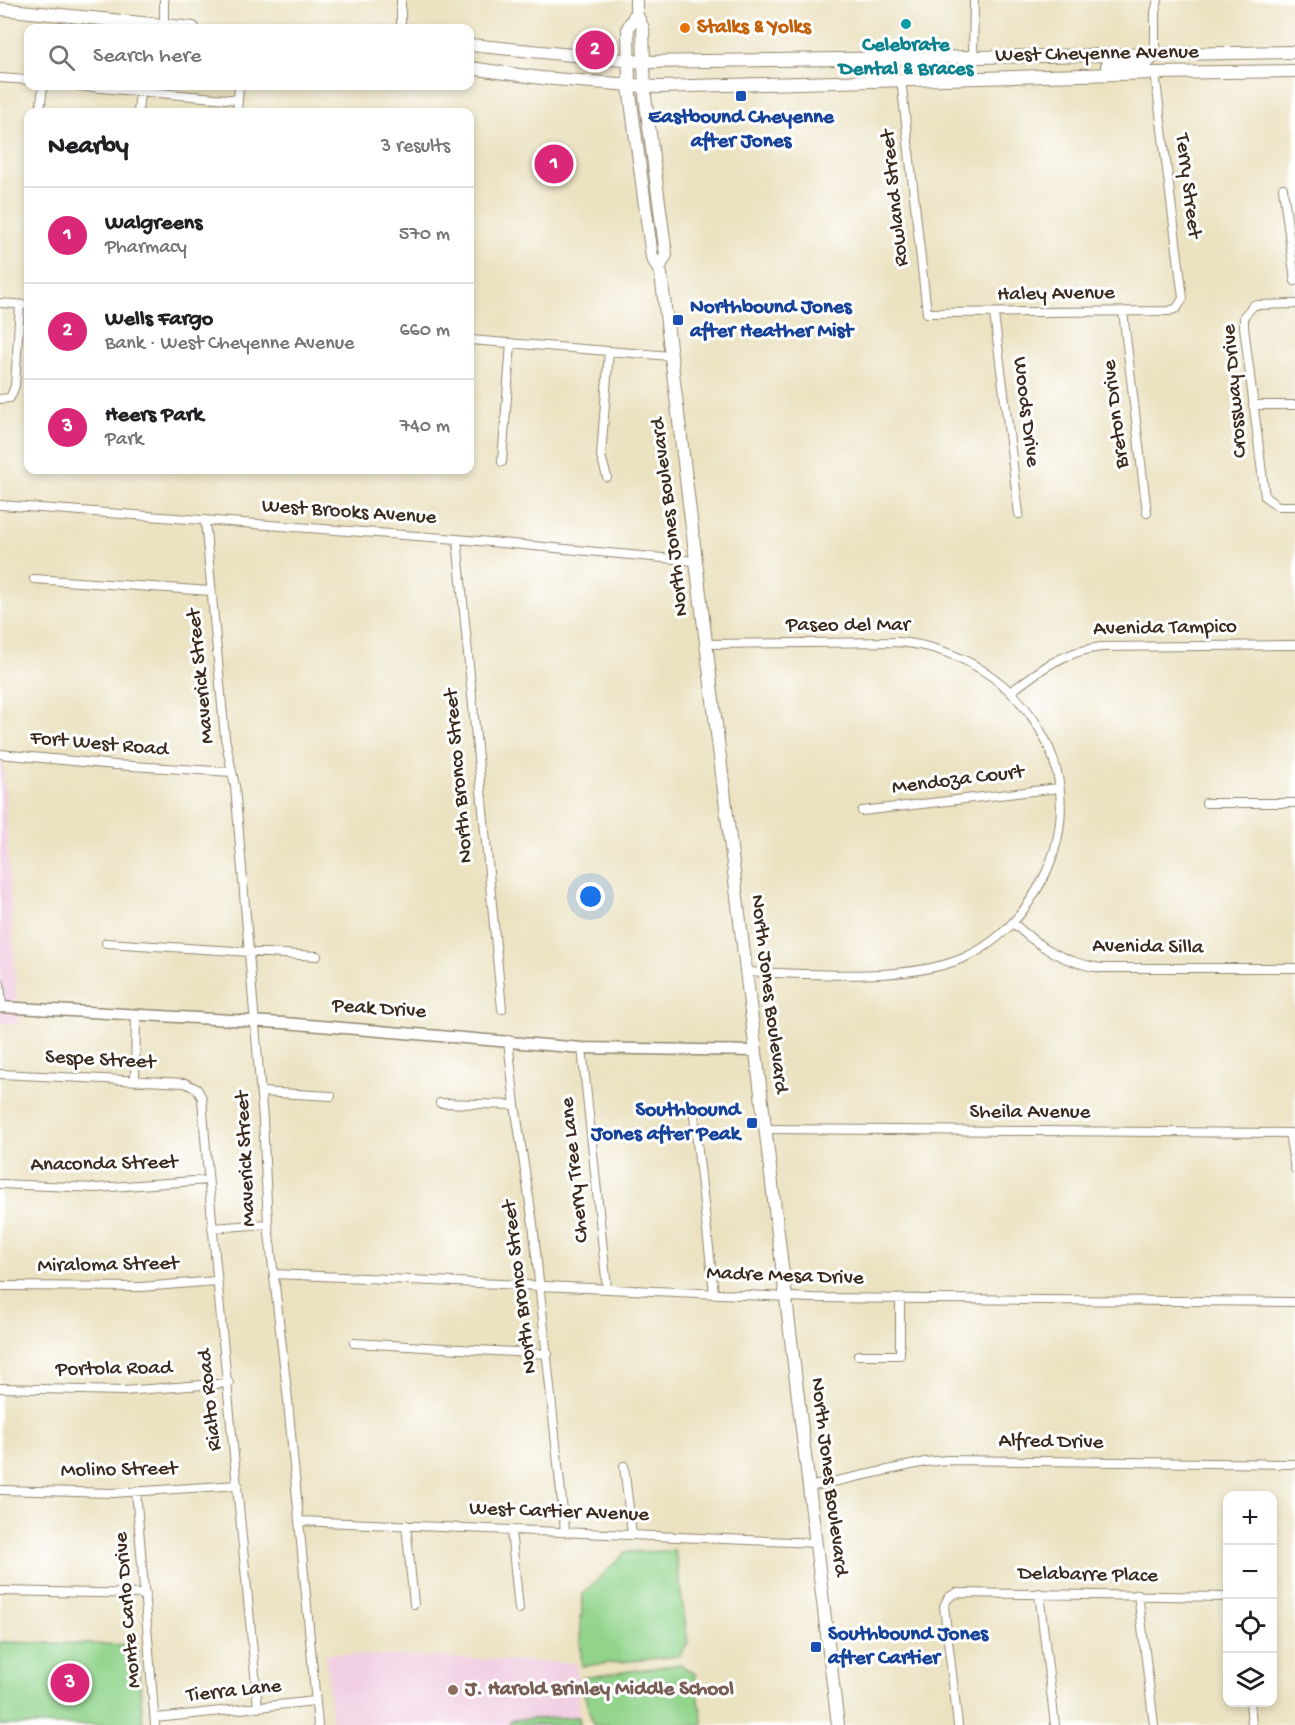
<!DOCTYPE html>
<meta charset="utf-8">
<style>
:root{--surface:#fff;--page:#f6f6f6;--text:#202124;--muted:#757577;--line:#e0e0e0;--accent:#db2777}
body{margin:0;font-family:"Gochi Hand",sans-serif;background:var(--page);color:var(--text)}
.controls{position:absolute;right:18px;bottom:18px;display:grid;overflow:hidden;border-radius:12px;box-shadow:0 3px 9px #0003}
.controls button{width:54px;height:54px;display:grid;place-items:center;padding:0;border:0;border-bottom:2px solid var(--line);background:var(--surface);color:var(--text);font:30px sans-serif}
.you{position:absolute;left:591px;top:897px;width:21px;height:21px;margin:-15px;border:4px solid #fff;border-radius:50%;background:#1a73e8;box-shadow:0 0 0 9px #1a73e833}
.badge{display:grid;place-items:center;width:39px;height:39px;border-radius:50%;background:var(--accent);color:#fff;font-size:20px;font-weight:700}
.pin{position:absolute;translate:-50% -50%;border:3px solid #fff;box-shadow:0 2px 6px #0006}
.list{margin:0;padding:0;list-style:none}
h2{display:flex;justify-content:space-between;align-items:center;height:78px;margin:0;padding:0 24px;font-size:26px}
h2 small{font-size:20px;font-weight:400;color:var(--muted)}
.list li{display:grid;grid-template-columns:39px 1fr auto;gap:18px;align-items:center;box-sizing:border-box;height:96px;padding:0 24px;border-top:2px solid var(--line)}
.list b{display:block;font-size:22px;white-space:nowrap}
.list p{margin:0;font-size:20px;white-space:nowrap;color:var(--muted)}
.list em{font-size:20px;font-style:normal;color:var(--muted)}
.icon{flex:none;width:33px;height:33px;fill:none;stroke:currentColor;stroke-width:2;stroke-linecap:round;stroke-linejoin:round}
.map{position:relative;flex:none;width:1295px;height:1725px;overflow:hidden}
.search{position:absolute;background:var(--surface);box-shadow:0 3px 9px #0003;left:24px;top:24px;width:450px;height:66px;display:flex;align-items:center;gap:15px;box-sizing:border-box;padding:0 21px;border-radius:12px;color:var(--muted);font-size:22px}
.panel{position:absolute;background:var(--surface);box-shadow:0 3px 9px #0003;left:24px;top:108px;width:450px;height:366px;border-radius:12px}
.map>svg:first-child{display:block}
.built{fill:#f1d0e3}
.green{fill:#92d48c;stroke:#667f55;stroke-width:1.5}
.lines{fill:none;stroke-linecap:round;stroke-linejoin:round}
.street-casing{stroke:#938670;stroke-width:10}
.secondary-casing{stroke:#938670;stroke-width:13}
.primary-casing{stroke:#938670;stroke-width:14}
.street{stroke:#fff;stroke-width:8}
.secondary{stroke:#fff;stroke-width:10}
.primary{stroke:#fff;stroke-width:12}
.culture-dot{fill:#0f9aa8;stroke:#fff;stroke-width:2}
.food-dot{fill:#e8710a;stroke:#fff;stroke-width:2}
.transit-dot{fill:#1a4fb4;stroke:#fff;stroke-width:2}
.education-dot{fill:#8d6e63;stroke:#fff;stroke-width:2}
.labels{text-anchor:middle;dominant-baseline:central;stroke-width:6;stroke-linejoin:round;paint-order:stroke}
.food-label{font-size:21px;font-weight:bold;fill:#c56008;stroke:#fff;text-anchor:start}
.culture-label{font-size:21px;font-weight:bold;fill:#0d838f;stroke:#fff}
.street-label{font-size:21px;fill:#3b2a1e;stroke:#fff}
.transit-label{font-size:21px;font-weight:bold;fill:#164399;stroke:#fff;text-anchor:start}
.education-label{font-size:21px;font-weight:bold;fill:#785e54;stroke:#fff;text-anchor:start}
</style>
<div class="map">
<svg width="1295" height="1725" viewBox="0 0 1295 1725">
<rect width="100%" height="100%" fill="#fff"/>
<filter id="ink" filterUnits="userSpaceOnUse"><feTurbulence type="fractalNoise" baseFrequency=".0167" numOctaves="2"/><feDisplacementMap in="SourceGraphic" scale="12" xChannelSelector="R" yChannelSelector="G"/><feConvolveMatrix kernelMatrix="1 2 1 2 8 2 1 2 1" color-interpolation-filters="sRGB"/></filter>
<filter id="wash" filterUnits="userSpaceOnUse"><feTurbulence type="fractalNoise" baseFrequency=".008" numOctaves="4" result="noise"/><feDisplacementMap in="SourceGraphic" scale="24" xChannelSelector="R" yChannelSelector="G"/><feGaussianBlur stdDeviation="1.35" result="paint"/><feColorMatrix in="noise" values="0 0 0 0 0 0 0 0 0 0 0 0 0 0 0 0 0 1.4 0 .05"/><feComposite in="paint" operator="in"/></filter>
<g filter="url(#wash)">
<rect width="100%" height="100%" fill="#ebe2c1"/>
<path class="built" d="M 0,752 L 2,752 L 18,1024 L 0,1023 Z
M 326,1653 L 576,1663 L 579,1717 L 510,1720 L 510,1725 L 332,1725 Z"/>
<path class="green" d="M 675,1551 L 688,1643 L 679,1656 L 582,1666 L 580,1639 L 583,1594 L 626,1552 Z
M 0,1642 L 137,1645 L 143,1725 L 0,1725 Z
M 680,1664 L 695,1674 L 703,1725 L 593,1725 L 580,1678 Z
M 579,1717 L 580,1725 L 510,1725 L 510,1720 Z"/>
</g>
<g filter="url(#ink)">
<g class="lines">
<defs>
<path id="street" d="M 164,26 L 164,0
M 401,28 L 401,0
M 1155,54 L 1155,12 L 1158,0
M 973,58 L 974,0
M 0,78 L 28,80
M 901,79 L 927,313 L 1169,311 L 1177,308 L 1183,298 L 1155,73
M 79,86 L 238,100
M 40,112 L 43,86
M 138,112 L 140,92
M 237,112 L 239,86
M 1283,188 L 1295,281
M 0,303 L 28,305
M 1295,304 L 1254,305 L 1244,316 L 1244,327 L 1265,497 L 1278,506 L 1295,506
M 1123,312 L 1147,513
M 994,314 L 1019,514
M 470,340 L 671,356
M 0,399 L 10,398 L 15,386 L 20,305
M 1253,405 L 1295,405
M 502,462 L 511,343
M 607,477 L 601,456 L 609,351
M 0,505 L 457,539 L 695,561
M 205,520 L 225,738 L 235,786 L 263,1120 L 268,1224 L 287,1391 L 318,1725
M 457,539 L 502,1009
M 34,579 L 211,591
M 706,644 L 898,642 C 1024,653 1105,781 1035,893 C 1019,919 998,941 970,955 C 912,984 810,973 745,972
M 1012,691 C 1042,668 1063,652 1101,647 L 1295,645
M 0,754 L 115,765 L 232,772
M 1206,803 L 1295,803
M 862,811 L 1059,788
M 1013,923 C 1039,947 1065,963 1101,968 L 1295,968
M 106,943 L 317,956
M 0,983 L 2,1007
M 508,1040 L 515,1105 L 533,1224 L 565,1531
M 582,1048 L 607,1288
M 0,1074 L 185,1083 L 197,1089 L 202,1098 C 217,1302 240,1504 258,1708
M 135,1081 L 136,1015
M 261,1092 L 331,1096
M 440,1103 L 515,1105
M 694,1115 L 714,1293
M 765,1129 L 1295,1133
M 1289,1133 L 1295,1169
M 0,1184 L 97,1188 L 208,1180
M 212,1228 L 268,1224
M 274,1274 L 812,1298 L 1295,1302
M 0,1286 L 141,1287 L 216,1281
M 354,1343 L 548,1354
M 858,1355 L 900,1355 L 900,1299
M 0,1388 L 123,1391 L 229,1383
M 624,1466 L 632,1534
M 809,1487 L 925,1462 L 948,1460 L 1295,1464
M 0,1490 L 113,1493 L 238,1485
M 136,1491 L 155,1725
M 299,1521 L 816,1543
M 406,1525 L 414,1604
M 511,1530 L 519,1609
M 0,1591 L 146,1594
M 1039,1593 L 1055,1725
M 1138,1594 L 1154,1725
M 1250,1702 L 1252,1725
M 156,1718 L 315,1701
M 958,1725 L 944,1606 L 948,1598 L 956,1593 L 1228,1597"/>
<path id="secondary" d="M 0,1007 L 284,1023 L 582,1048 L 755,1051"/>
<path id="primary" d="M 636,0 L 636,13 L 643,28 L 645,96 L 666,255 L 659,268
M 0,9 L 193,28
M 636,13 L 628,28 L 629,87 L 652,257 L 661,274 L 838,1725
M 470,45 L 643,62 L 1295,52
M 1107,66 L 1147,63 L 1155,54
M 470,68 L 541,78 L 657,87 L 1155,73 L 1295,71"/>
</defs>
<use href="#street" class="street-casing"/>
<use href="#secondary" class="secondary-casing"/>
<use href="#primary" class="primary-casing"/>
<use href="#street" class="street"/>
<use href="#secondary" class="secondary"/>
<use href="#primary" class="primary"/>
</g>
</g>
<circle class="culture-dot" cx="906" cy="24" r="6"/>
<circle class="food-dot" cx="685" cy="28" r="6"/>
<g class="transit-dot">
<rect x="735" y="90" width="12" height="12" rx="3"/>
<rect x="672" y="314" width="12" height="12" rx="3"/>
<rect x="746" y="1117" width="12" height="12" rx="3"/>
<rect x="810" y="1641" width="12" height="12" rx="3"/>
</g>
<circle class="education-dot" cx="453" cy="1690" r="6"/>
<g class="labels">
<g class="food-label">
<text x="697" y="28">Stalks &amp; Yolks</text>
</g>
<g class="culture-label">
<text x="906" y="46">Celebrate<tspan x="906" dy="24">Dental &amp; Braces</tspan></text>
</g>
<g class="street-label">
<text transform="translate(1097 55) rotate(-1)">West Cheyenne Avenue</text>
<text transform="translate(1187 186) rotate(83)">Terry Street</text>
<text transform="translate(896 198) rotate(-96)">Rowland Street</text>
<text transform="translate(1056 295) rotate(-1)">Haley Avenue</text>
<text transform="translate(1236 391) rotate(-95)">Crossway Drive</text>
<text transform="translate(1025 412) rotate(83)">Woods Drive</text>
<text transform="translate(1117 414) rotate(-97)">Breton Drive</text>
<text transform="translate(349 513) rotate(4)">West Brooks Avenue</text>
<text transform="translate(671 517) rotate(-97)">North Jones Boulevard</text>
<text x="848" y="626">Paseo del Mar</text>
<text transform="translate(1165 629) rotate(-1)">Avenida Tampico</text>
<text transform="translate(202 676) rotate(-96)">Maverick Street</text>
<text transform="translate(99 745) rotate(5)">Fort West Road</text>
<text transform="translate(460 776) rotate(-95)">North Bronco Street</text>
<text transform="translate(958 781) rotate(-7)">Mendoza Court</text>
<text transform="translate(1148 948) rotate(1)">Avenida Silla</text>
<text transform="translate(768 994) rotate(83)">North Jones Boulevard</text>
<text transform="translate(379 1010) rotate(4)">Peak Drive</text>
<text transform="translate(100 1061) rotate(3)">Sespe Street</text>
<text x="1030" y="1113">Sheila Avenue</text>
<text transform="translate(247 1159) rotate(-93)">Maverick Street</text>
<text transform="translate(104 1165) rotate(-1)">Anaconda Street</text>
<text transform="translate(576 1170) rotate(-96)">Cherry Tree Lane</text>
<text transform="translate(108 1266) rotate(-1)">Miraloma Street</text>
<text transform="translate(785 1277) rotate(2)">Madre Mesa Drive</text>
<text transform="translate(521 1287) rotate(-97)">North Bronco Street</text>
<text transform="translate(114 1370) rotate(-1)">Portola Road</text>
<text transform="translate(211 1400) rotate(-96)">Rialto Road</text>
<text transform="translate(1051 1443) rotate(1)">Alfred Drive</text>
<text transform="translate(119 1471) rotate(-1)">Molino Street</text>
<text transform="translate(828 1477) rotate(83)">North Jones Boulevard</text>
<text transform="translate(559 1513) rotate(2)">West Cartier Avenue</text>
<text transform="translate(1088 1576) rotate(1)">Delabarre Place</text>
<text transform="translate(129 1610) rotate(-95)">Monte Carlo Drive</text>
<text transform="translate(234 1692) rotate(-6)">Tierra Lane</text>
</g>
<g class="transit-label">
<text x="741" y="118" text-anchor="middle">Eastbound Cheyenne<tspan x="741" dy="24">after Jones</tspan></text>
<text x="690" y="308">Northbound Jones<tspan x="690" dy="24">after Heather Mist</tspan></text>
<text x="740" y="1111" text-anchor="end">Southbound<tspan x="740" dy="24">Jones after Peak</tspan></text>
<text x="828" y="1635">Southbound Jones<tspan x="828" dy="24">after Cartier</tspan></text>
</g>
<g class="education-label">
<text x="465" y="1690">J. Harold Brinley Middle School</text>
</g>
</g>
</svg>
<div class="controls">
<button>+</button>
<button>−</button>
<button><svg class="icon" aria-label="locate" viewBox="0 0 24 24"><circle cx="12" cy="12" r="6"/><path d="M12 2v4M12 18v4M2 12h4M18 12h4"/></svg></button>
<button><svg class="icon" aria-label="layers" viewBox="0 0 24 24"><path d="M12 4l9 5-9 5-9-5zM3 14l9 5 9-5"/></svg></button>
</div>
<div class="you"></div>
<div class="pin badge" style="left:554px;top:164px">1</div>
<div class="pin badge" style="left:595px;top:50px">2</div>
<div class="pin badge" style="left:70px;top:1683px">3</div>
<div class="search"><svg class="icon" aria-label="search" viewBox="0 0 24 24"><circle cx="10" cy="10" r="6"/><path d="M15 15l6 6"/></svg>Search here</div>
<section class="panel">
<h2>Nearby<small>3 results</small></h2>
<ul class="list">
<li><span class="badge">1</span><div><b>Walgreens</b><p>Pharmacy</p></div><em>570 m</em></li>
<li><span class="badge">2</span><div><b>Wells Fargo</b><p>Bank · West Cheyenne Avenue</p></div><em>660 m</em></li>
<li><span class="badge">3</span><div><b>Heers Park</b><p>Park</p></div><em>740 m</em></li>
</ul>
</section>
</div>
